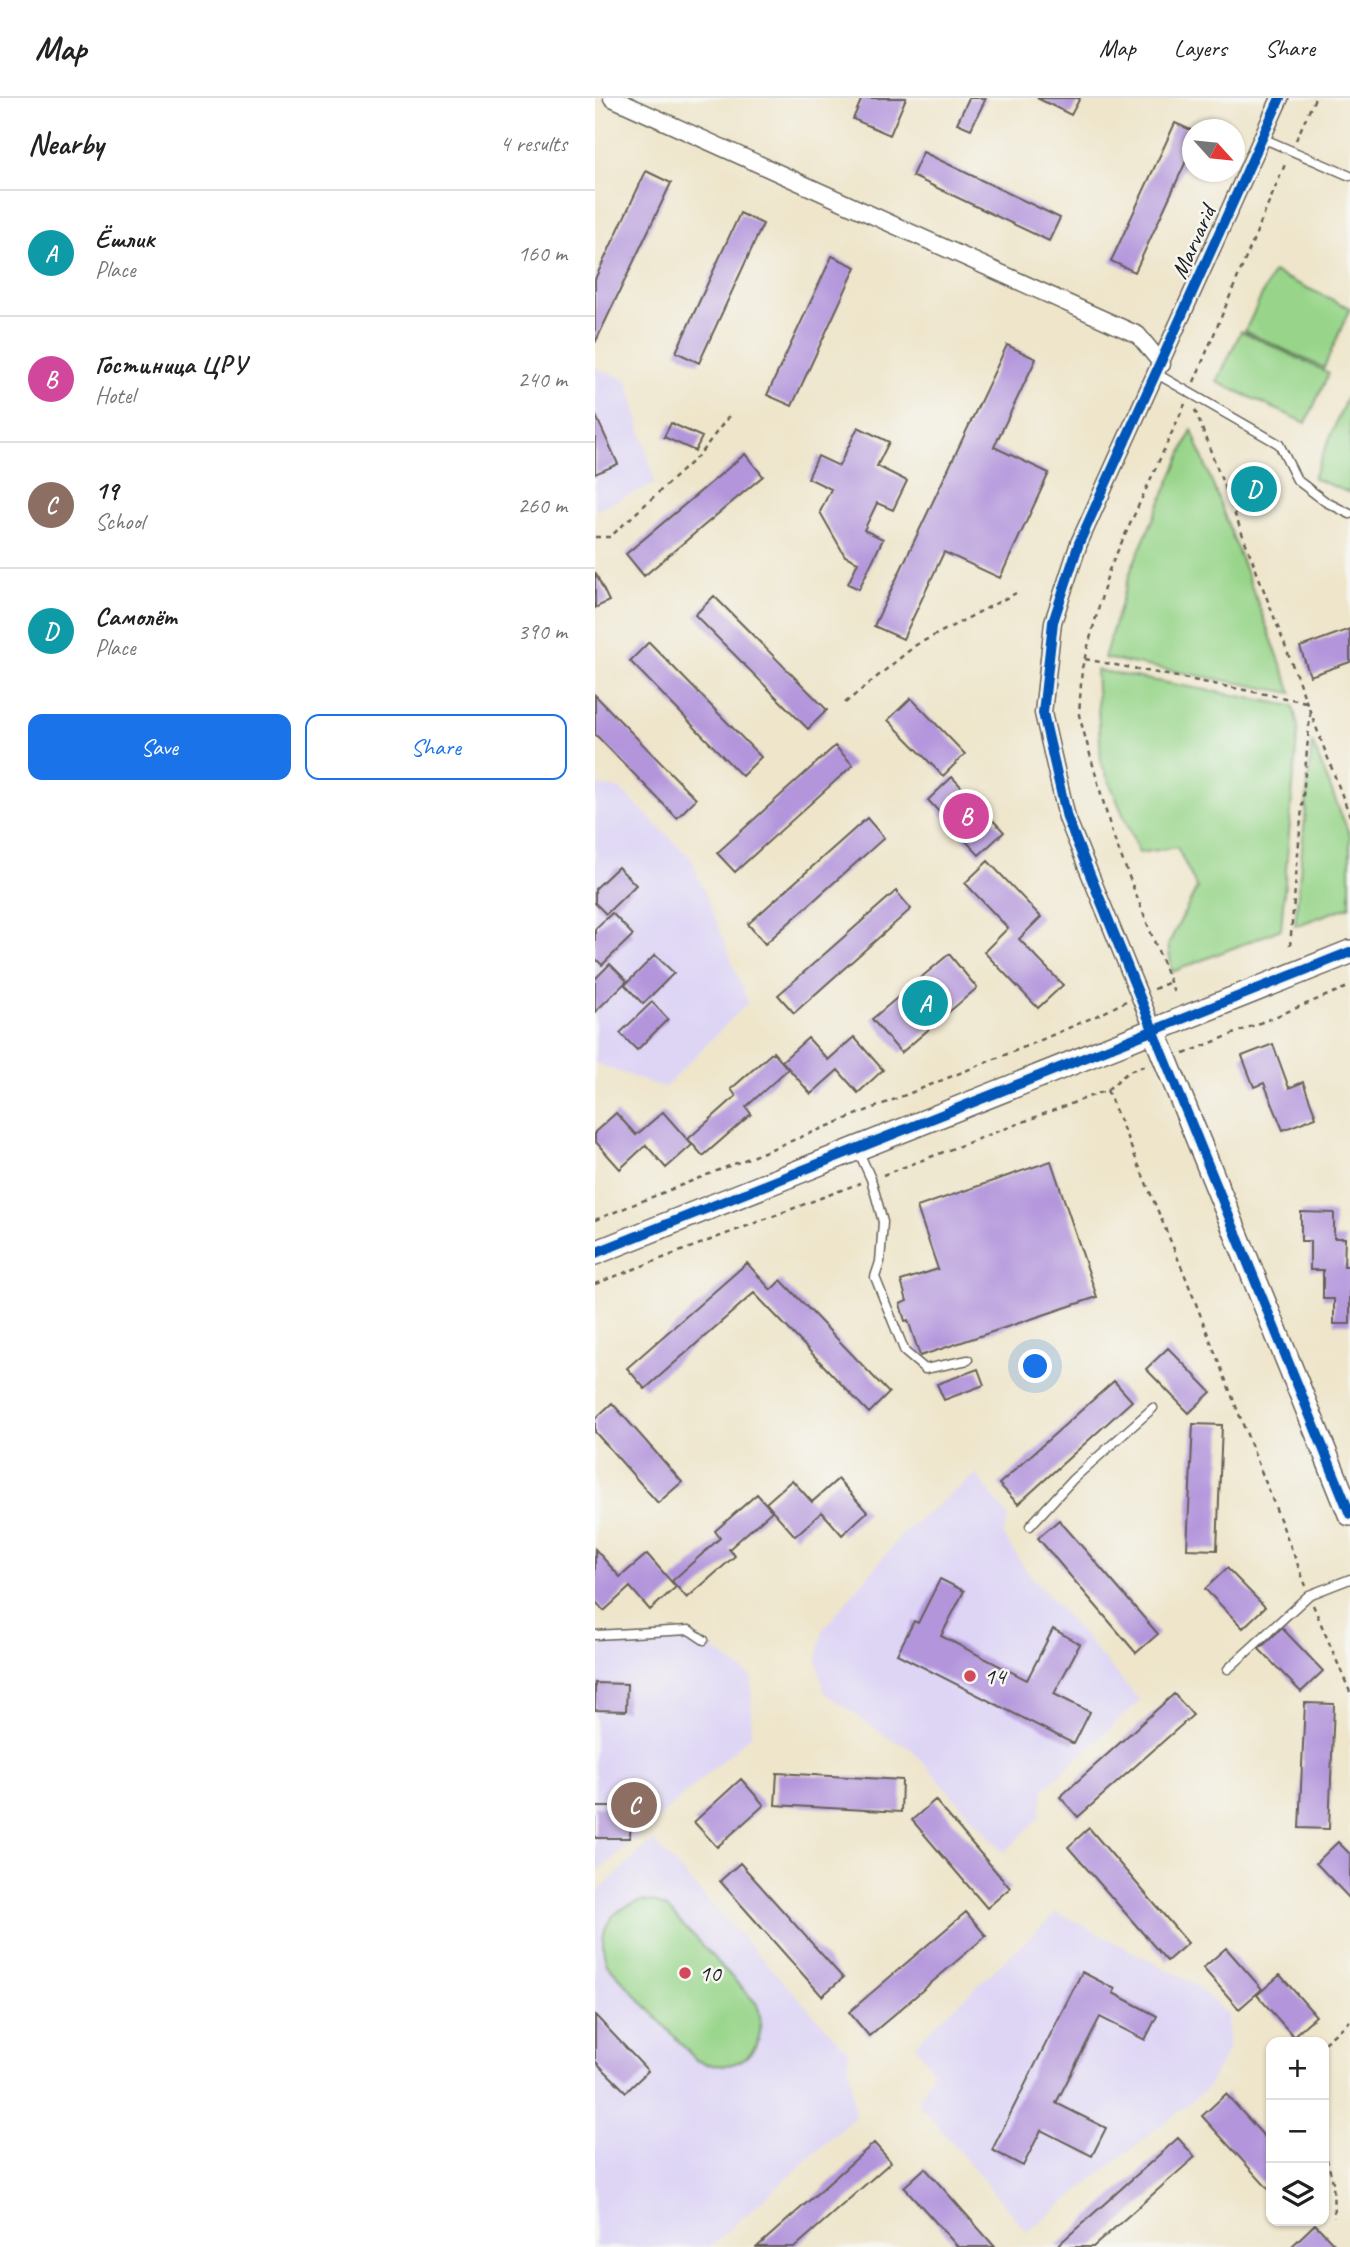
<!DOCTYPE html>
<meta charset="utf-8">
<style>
:root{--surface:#fff;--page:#f6f6f6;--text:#222;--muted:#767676;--line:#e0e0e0;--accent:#1a73e8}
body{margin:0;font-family:Caveat,sans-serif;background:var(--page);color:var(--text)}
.controls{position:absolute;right:21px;bottom:21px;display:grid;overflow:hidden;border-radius:14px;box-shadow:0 2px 5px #0004}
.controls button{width:63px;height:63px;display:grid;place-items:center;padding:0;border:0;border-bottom:2px solid var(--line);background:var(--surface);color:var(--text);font:35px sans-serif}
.compass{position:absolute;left:587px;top:21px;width:63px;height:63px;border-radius:50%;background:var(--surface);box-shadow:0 2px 5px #0004;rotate:117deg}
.you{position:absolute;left:441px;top:1269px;width:24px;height:24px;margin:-18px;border:5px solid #fff;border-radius:50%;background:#1a73e8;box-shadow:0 0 0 10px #1a73e833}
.badge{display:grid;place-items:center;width:46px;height:46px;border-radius:50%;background:var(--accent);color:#fff;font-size:23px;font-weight:700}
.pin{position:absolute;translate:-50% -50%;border:4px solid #fff;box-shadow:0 2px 7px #0006}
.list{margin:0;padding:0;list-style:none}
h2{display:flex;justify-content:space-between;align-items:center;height:91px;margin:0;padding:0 28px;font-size:30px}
h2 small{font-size:23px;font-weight:400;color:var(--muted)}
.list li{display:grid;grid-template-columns:46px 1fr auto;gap:21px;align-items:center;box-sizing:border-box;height:126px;padding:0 28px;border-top:2px solid var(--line)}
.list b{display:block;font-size:26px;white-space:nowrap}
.list p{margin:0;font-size:23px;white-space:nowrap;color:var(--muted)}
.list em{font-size:23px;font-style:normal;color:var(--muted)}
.actions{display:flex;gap:14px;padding:21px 28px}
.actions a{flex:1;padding:16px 0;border:2px solid var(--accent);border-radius:14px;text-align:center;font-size:24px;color:var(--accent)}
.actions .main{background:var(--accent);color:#fff}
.icon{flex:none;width:38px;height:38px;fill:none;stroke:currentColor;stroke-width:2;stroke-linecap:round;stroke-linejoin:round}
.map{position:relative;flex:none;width:755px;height:2149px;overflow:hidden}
header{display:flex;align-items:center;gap:42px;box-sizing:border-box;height:98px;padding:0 35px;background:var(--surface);border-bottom:2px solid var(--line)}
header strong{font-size:33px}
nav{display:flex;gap:38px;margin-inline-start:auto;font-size:24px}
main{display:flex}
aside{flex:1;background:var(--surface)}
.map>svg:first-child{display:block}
.built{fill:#ded5f5}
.green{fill:#98d58a;stroke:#5a7853;stroke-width:2}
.building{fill:#b395dc}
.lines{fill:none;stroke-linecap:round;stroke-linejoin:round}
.lane-casing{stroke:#666259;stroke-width:11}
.street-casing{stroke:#666259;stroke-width:19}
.secondary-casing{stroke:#666259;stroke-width:26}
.path{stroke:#666259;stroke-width:2.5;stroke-dasharray:5 5;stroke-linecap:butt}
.lane{stroke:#fff;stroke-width:8}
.street{stroke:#fff;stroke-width:16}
.secondary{stroke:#fff;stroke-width:23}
.cycleway-casing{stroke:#f6f6f2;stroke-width:15}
.cycleway{stroke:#0057b8;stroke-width:10}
.poi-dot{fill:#d1495b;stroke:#f6f6f2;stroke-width:2.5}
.labels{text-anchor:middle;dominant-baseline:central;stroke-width:5;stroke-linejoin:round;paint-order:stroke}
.street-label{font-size:24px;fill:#1c1c1c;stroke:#f6f6f2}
.poi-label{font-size:24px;fill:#1c1c1c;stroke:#f6f6f2;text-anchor:start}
</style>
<header>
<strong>Map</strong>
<nav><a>Map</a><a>Layers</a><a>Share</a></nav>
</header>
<main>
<aside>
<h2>Nearby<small>4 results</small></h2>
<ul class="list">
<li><span class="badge" style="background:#0f9aa8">A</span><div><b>Ёшлик</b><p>Place</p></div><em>160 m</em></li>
<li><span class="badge" style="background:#d1479c">B</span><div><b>Гостиница ЦРУ</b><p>Hotel</p></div><em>240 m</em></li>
<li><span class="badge" style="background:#8d6e63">C</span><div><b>19</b><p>School</p></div><em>260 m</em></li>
<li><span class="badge" style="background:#0f9aa8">D</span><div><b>Самолёт</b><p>Place</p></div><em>390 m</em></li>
</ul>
<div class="actions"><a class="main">Save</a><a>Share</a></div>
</aside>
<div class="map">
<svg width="755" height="2149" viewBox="0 0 755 2149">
<rect width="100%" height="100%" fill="#f6f6f2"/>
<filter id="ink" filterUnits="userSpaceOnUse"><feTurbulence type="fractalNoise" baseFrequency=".0143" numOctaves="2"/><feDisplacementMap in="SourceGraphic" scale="14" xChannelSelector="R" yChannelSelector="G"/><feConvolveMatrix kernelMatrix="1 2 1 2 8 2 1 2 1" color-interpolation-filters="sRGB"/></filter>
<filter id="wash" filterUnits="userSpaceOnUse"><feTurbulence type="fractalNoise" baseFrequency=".00686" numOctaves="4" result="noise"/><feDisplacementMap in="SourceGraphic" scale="28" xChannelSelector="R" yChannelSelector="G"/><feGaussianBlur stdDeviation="1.57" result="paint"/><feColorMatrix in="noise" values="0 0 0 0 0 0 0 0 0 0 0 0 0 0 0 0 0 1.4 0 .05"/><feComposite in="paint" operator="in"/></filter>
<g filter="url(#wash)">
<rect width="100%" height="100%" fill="#eee5ca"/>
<path class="built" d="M 0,270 L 33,282 L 60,386 L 0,412 Z
M 0,687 L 25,691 L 96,760 L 153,904 L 69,990 L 0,965 Z
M 381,1376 L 414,1420 L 408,1437 L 431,1472 L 545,1603 L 449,1691 L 445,1719 L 409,1755 L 315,1650 L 292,1639 L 230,1595 L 222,1562 L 228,1532 L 310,1433 Z
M 0,1541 L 104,1541 L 157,1580 L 156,1637 L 0,1776 Z
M 57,1742 L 253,1953 L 260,2019 L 115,2149 L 0,2149 L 0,1797 Z
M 462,1814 L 598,1885 L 633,1916 L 633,1951 L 612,1991 L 432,2134 L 323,2005 L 338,1973 L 320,1946 Z"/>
<path class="green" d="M 678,174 L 755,210 L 729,270 L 650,233 Z
M 646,233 L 734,275 L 711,325 L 622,284 Z
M 754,294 L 755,294 L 755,395 L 718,380 Z
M 597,332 L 697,595 L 509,560 L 537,469 Z
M 501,572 L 698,608 L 703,628 L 686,831 L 577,874 L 573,847 L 602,790 L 582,749 L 544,755 L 506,664 Z
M 717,644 L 755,738 L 755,808 L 700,828 Z
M 46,1803 L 59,1804 L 72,1810 L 162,1906 C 177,1949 144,1981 101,1962 L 12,1866 C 1,1834 13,1812 46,1803 Z"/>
<g id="blocks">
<path class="building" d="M 267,0 L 311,0 L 295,37 L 258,21 Z
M 374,0 L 391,0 L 376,31 L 362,25 Z
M 442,0 L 485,0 L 476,17 Z
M 580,25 L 598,33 L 598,48 L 540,174 L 516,163 Z
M 328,54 L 465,120 L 454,143 L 317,78 Z
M 51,73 L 76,85 L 0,245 L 0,181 Z
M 145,115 L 168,126 L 104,265 L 81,254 Z
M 237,158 L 261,169 L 197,308 L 172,297 Z
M 412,247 L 441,261 L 399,349 L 454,375 L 405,480 L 349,454 L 308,541 L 279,528 Z
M 0,316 L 23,366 L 0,376 Z
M 76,325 L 107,339 L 100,353 L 69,339 Z
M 263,329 L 294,344 L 282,368 L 312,383 L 298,412 L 282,405 L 269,432 L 288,441 L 264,491 L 253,486 L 263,464 L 250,458 L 225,414 L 236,391 L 213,380 L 223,358 L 244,368 Z
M 150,356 L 168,378 L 49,478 L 31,456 Z
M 0,474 L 14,503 L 0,510 Z
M 119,498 L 232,612 L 213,631 L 100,517 Z
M 755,531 L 755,564 L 715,578 L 705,549 Z
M 54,544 L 166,659 L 147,678 L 35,563 Z
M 0,597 L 101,701 L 82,720 L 0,636 Z
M 316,600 L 370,656 L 348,678 L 293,622 Z
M 240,648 L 258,667 L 140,774 L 122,755 Z
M 357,679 L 409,734 L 384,757 L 333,702 Z
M 272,720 L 289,740 L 170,846 L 153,826 Z
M 393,763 L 446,819 L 424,841 L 468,887 L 443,910 L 389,854 L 413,830 L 370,785 Z
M 23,769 L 41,787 L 11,816 L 0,805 L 0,791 Z
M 301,793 L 316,811 L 199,915 L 183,897 Z
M 17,815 L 38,837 L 7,867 L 0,860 L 0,831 Z
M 354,856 L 382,890 L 306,955 L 277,921 Z
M 60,857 L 79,875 L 48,906 L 30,887 Z
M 15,866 L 32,883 L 0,914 L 0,881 Z
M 57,904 L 73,921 L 42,952 L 25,935 Z
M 259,939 L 288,972 L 263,995 L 243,972 L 216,996 L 187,963 L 213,940 L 233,962 Z
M 678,946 L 694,990 L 708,984 L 721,1019 L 688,1032 L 669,985 L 659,989 L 647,958 Z
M 178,954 L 193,971 L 151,1009 L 156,1016 L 108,1058 L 93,1041 L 141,998 L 136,991 Z
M 68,1014 L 97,1047 L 71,1070 L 51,1047 L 25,1071 L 0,1043 L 0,1034 L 21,1015 L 41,1037 Z
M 456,1063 L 502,1199 L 325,1258 L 313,1222 L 310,1223 L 305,1206 L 312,1203 L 306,1183 L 343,1171 L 322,1109 Z
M 706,1114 L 739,1115 L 739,1140 L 750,1140 L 749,1168 L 755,1168 L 755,1226 L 739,1226 L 739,1201 L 728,1201 L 728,1172 L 715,1172 L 715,1143 L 706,1143 Z
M 152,1165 L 176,1192 L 186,1182 L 294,1295 L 274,1315 L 159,1195 L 50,1291 L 32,1270 Z
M 573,1250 L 616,1294 L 594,1315 L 551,1271 Z
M 383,1271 L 389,1287 L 349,1302 L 342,1286 Z
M 519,1283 L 537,1303 L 423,1406 L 404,1386 Z
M 17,1305 L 87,1384 L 63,1405 L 0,1334 L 0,1321 Z
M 598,1326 L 627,1327 L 622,1452 L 592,1451 Z
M 243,1381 L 272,1414 L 247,1437 L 227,1414 L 200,1438 L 171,1405 L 197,1382 L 217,1404 Z
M 162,1396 L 177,1413 L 134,1451 L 140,1458 L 92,1500 L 77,1483 L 125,1440 L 120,1433 Z
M 464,1422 L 563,1536 L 541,1555 L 443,1440 Z
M 0,1451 L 25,1479 L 52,1456 L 81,1489 L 55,1512 L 35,1489 L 9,1513 L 0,1503 Z
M 632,1470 L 670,1509 L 648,1530 L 610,1491 Z
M 345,1481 L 369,1493 L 346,1538 L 432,1582 L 458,1531 L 485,1546 L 459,1596 L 495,1614 L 479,1646 L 302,1556 L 319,1523 L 323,1525 Z
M 687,1530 L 728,1573 L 706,1594 L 664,1551 Z
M 0,1585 L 32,1586 L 31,1613 L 0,1612 Z
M 579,1596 L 598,1617 L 483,1719 L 465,1699 Z
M 710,1605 L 739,1606 L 734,1731 L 704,1730 Z
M 182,1675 L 307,1682 L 306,1714 L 180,1707 Z
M 146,1681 L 169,1707 L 122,1749 L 99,1724 Z
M 340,1702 L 415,1790 L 392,1810 L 317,1722 Z
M 0,1709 L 36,1709 L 35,1740 L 0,1740 Z
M 494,1730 L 593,1845 L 572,1863 L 473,1749 Z
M 743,1744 L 755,1756 L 755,1801 L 721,1765 Z
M 145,1765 L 248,1880 L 227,1898 L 125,1783 Z
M 371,1814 L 391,1838 L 274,1938 L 254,1914 Z
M 631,1850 L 667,1891 L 644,1911 L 608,1870 Z
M 487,1874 L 520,1891 L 518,1895 L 562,1918 L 550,1942 L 505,1919 L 461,2005 L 511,2030 L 497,2058 L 446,2032 L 428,2068 L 397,2052 Z
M 685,1877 L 721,1918 L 698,1938 L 662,1897 Z
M 0,1917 L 53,1973 L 31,1994 L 0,1963 Z
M 631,1996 L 676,2046 L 676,2094 L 607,2018 Z
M 583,2040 L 600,2059 L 498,2149 L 461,2149 Z
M 279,2045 L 296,2064 L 200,2149 L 162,2149 Z
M 330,2070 L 400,2149 L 363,2149 L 309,2089 Z
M 720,2126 L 742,2149 L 696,2149 Z"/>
</g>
</g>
<g filter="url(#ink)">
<use href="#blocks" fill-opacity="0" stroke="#666259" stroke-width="2"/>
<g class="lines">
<defs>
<path id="lane" d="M 667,40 L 755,78
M 562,276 L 684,346 L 702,382 L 731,404 L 755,416
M 263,1052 L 276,1081 L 288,1124 L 285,1164 L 280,1179 L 310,1254 L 330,1271 L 373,1262
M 435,1428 L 478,1381 L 558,1310
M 0,1537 L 94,1532 L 109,1542
M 633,1571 L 714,1497 L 755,1481"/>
<path id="street" d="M 17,0 L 543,237 L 567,266
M 558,931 L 472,720 L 448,615 L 458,524 L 484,445 L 685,0"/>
<path id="secondary" d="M 558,931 L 755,1416
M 0,1155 L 755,854"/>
</defs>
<use href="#lane" class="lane-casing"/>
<use href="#street" class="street-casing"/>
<use href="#secondary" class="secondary-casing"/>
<path class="path" d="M 701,42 L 720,0
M 599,284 L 691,64
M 600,312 L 755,718
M 0,439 L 15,439 L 104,357 L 134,318
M 490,561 L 711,604
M 250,605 L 321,547 L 421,495
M 695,848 L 715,617
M 559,891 L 575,884
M 579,894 L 517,735 L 484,617 L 487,570 L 514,472 L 590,306
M 589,956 L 755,888
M 512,992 L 589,1175 L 711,1488
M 288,1077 L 512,992 L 534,973 L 552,967
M 0,1122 L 432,948 L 510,914 L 531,903
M 0,1186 L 265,1085
M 718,1507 L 755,1594
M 729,1945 L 755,1923
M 729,2051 L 738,2084 L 739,2120"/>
<use href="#lane" class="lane"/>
<use href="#street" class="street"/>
<use href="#secondary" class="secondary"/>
<defs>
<path id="cycleway" d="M 685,0 L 484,445 L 458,524 L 448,615 L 472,720 L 755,1416
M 0,1155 L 755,854"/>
</defs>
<use href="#cycleway" class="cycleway-casing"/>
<use href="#cycleway" class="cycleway"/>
</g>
</g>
<g class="poi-dot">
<circle cx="375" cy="1578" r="7"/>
<circle cx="90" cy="1875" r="7"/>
</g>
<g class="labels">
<g class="street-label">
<text transform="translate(598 144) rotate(-66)">Marvarid</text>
</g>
<g class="poi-label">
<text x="389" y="1578">14</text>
<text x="104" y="1875">10</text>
</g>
</g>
</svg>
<div class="controls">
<button>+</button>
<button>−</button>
<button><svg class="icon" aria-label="layers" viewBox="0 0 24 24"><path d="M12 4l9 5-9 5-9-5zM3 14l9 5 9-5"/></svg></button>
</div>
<svg class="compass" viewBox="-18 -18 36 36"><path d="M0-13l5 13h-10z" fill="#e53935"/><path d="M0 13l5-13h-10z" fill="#767676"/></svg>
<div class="you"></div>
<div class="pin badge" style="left:330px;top:905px;background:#0f9aa8">A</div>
<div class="pin badge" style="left:371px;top:718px;background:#d1479c">B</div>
<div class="pin badge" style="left:39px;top:1707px;background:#8d6e63">C</div>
<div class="pin badge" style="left:659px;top:391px;background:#0f9aa8">D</div>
</div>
</main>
